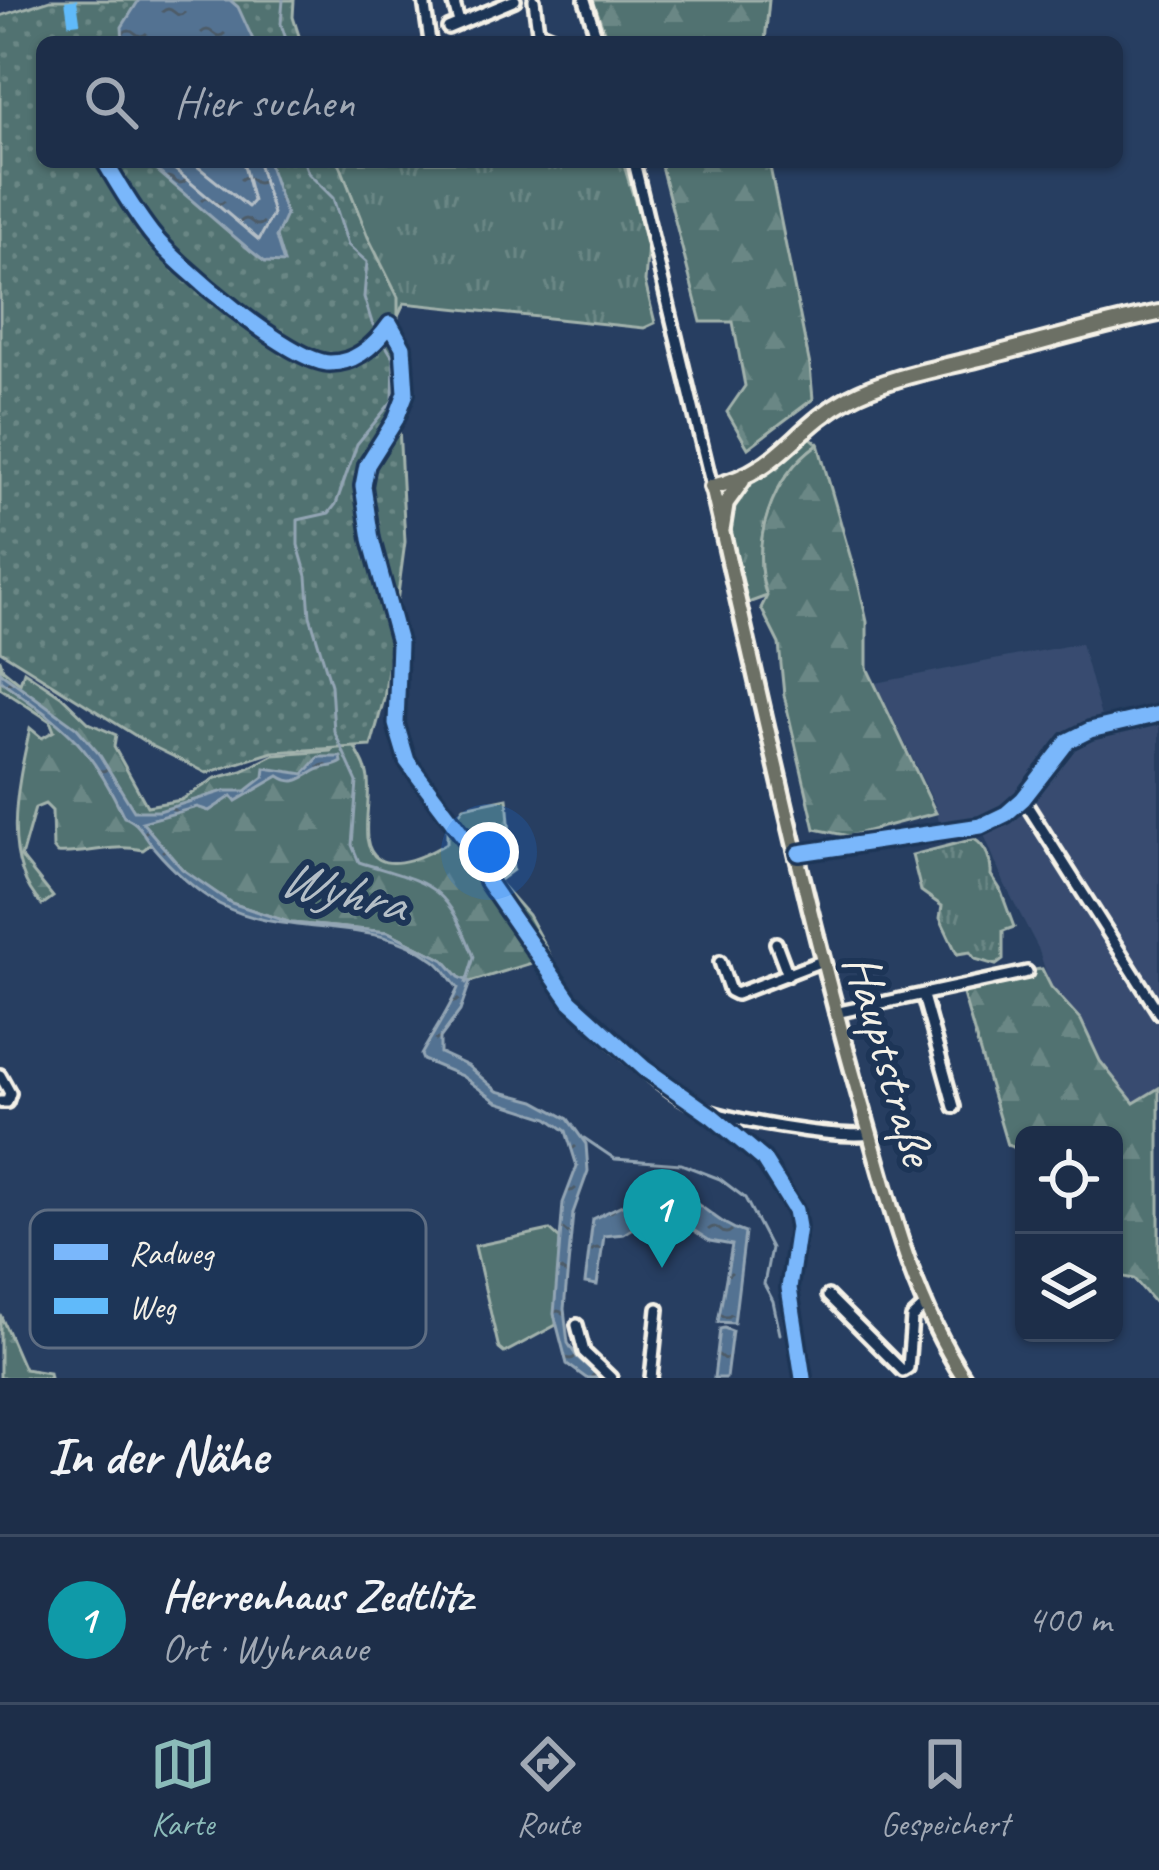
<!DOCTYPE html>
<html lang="de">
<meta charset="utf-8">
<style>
:root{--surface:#1d2e49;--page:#2a3a53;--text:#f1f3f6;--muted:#a0a8b4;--line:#3b4a61;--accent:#8bbbb9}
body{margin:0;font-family:Caveat,sans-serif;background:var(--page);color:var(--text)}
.controls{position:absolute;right:36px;bottom:36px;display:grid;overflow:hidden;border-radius:18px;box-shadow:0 3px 9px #0004}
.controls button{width:108px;height:108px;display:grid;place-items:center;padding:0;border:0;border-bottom:3px solid var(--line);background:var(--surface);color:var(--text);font:60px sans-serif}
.you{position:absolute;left:489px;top:852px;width:42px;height:42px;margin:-30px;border:9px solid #fff;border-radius:50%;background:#1a73e8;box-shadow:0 0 0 18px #1a73e833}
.badge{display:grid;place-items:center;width:78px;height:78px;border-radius:50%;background:var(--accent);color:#fff;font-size:39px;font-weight:700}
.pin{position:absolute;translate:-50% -99px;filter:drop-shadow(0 3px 6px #0008)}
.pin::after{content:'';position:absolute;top:63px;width:42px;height:36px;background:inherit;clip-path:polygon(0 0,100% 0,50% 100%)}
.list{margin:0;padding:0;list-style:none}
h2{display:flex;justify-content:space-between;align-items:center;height:156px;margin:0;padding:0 48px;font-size:51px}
h2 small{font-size:39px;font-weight:400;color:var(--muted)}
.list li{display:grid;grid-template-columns:78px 1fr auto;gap:36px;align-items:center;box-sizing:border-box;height:168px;padding:0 48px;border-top:3px solid var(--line)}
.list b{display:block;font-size:45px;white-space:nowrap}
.list p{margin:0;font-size:39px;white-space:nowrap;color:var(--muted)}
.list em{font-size:39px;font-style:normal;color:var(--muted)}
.icon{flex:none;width:66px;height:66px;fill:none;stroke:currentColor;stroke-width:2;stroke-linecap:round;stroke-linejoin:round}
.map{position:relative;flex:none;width:1159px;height:1378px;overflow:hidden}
.search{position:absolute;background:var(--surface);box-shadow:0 3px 9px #0004;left:36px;right:36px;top:36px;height:132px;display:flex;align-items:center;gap:30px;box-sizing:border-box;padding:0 42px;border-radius:18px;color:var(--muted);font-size:45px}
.sheet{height:324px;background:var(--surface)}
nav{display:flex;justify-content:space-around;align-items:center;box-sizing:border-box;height:168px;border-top:3px solid var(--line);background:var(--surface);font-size:33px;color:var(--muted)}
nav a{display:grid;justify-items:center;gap:6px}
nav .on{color:var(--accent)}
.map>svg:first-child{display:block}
.built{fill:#374c6f}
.grass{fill:url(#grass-tufts);stroke:#a2b2ac;stroke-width:3}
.forest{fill:url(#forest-firs);stroke:#a2b2ac;stroke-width:3}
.park{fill:url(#park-dots);stroke:#a2b2ac;stroke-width:3}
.garden{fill:#517271;stroke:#a2b2ac;stroke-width:3}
.water{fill:url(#water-ripples);stroke:#93a5b4;stroke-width:3}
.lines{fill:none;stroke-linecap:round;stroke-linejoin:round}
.shore{stroke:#b4bec6;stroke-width:3}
.stream{stroke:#93a5b4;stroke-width:3}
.minor-casing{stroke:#f4f1e8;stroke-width:18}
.major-casing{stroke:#f4f1e8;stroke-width:21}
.highway-casing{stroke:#f4f1e8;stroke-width:22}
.minor{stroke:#1d3557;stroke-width:9}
.major{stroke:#6c7065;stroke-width:12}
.highway{stroke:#6c7065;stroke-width:14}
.quiet{stroke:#60bafa;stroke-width:12;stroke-dasharray:24 12;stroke-linecap:butt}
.cycleway-casing{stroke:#1d3557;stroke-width:22}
.cycleway{stroke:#7ab7fb;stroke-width:15}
.labels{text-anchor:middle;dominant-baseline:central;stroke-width:12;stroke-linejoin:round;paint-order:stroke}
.street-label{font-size:51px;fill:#f4f1e8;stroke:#1d3557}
.water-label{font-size:54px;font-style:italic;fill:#b4bec6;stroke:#1d3557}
.key{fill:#1d3557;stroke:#5e6d82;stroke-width:3}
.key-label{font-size:33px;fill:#f4f1e8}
</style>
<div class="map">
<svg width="1159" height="1378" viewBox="0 0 1159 1378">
<defs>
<pattern id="grass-tufts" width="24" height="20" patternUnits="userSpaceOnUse" patternTransform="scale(3)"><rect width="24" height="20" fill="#517271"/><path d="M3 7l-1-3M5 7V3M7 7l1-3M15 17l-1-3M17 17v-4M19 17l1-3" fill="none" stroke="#6b8785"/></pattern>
<pattern id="forest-firs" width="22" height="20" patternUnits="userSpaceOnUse" patternTransform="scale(3)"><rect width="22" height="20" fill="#517271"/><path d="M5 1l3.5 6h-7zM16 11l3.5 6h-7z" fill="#6b8785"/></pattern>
<pattern id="park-dots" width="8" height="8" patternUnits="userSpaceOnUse" patternTransform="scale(3)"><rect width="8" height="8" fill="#517271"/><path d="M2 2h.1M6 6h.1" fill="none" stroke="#6b8785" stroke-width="1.8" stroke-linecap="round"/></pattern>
<pattern id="water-ripples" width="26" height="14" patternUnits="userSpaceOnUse" patternTransform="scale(3)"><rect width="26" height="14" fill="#537292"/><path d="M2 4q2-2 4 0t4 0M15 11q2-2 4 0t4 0" fill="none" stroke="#4e5b68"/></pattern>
</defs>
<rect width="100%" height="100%" fill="#273e61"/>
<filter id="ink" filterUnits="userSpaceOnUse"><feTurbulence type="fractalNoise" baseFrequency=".00833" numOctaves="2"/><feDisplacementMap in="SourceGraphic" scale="24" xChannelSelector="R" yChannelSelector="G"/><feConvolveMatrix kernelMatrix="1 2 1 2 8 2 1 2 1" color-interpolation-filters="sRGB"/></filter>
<g filter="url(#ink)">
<path class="built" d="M 1081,643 L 1101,717 L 1159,705 L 1159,1088 L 1135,1104 L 1100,1061 L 1081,1020 L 1051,987 L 1038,948 L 1005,885 L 983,832 L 940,826 L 935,805 L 876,683 Z"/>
<path class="grass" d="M 342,162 L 623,162 L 648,244 L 645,282 L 655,323 L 644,328 L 404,303 L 394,324 L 324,167 Z
M 809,436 L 818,444 C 772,476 749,543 767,596 L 748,603 L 730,537 L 730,505 L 745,486 L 777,467 Z
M 974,839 C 986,846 992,862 991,875 L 1000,889 L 1014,927 L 1003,931 L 1003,960 L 996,965 L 975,959 L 970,952 L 957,954 L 940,918 L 942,906 L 921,891 L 912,855 Z"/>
<path class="forest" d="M 593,0 L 769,0 L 765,42 L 608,42 Z
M 660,162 L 769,162 L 810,366 L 813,399 L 748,448 L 727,412 L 745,386 L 733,322 L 701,322 Z
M 394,347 C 410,371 403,392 391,415 L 353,744 C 359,755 367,767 368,779 C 370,799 365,819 367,838 C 373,882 425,856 447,843 L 447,829 L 464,807 L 507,798 L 513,870 L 498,881 L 528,915 L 551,957 L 470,982 L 459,977 L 444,960 L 388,932 L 291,923 L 231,903 L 186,873 L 155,841 L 143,850 C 112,843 86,855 57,853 L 53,848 L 52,811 L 45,804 L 35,808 L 21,857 L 53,897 L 42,905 C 0,861 17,788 30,728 L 42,738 L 54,731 L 50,721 L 0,688 L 0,659 L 3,669 L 20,683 L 24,671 L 61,696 L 89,723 L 116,735 L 114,747 L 147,806 L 181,800 L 216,778 L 242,771 L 274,755 L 331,751 Z
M 818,444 L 860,590 L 867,622 L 867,668 L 936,813 L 849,836 L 815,829 L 784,695 L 779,644 L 761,608 L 767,596 C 749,542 771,477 818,444 Z
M 1042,969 L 1051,987 L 1081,1020 L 1100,1061 L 1134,1103 L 1159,1088 L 1159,1302 L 1154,1302 L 1134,1279 L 1114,1275 L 1114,1135 L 1024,1135 L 1024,1163 L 1019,1149 L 1007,1145 L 962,991 L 1019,972 Z
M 0,1314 L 24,1369 L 49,1373 L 50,1378 L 0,1378 Z"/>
<path class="park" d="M 50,0 L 294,0 L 293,17 L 301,42 L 42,42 L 42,162 L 339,162 L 368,237 L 398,297 L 398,406 L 405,542 L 384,699 L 371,746 L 273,752 L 207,773 L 152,746 L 0,651 L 0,16 Z"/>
<path class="garden" d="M 550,1230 L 560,1239 L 556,1325 L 504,1353 L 499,1349 L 475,1246 Z"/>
<path class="water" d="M 139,0 L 230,0 L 238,7 L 254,42 L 123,42 L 122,27 Z
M 147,162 L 268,162 L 286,215 L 276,237 L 284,263 L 265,262 L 251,251 Z
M 0,672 L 76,727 L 99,754 L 134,811 L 159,811 L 224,791 L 246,791 L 264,777 L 265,768 L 304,774 L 319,757 L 341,757 L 342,762 C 334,768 325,765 315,771 C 301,779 294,786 279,776 L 236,801 L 232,796 L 209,811 L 197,807 L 142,822 L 182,869 L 231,903 L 291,923 L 388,932 L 444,960 L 459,977 L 470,982 L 460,1011 L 440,1038 L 440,1053 L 468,1066 L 497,1091 L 535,1101 L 568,1119 L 586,1144 L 588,1171 L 573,1213 L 564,1309 L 568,1343 L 577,1357 L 601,1378 L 586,1378 L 567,1364 L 554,1314 L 563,1203 L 577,1166 L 566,1131 L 548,1118 L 497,1102 L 462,1076 L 423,1060 L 421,1055 C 433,1033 448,1012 458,988 C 449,979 445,967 434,960 C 372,914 287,940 219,904 C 197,892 171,868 155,849 C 144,837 139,821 124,817 C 88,740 65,728 0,680 Z
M 668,1192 C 701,1198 715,1224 745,1233 L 734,1323 L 718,1322 L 732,1245 L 710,1241 L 676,1219 L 662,1216 L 646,1220 L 624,1234 L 604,1236 L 597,1285 L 585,1283 L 593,1219 L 645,1194 Z
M 724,1328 L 732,1331 L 726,1378 L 714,1378 L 720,1329 Z"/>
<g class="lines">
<path class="shore" d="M 166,162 L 259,240 L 273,214 L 258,162
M 192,162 L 248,207 L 253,201 L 243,162"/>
<path class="stream" d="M 283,0 L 281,24 L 287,42
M 304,162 L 308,173 L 333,198 L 348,245 L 367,262 L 364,297 L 372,323 L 394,359 L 393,400 L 357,444 L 336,504 L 329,513 L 298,520 L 298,545 L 307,576 L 310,616 L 331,685 L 334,731 L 357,782 L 352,845 L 359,862 C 432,885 444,880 474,957 L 466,983
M 584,1138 L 615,1159 L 681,1164 L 720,1179 L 745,1198 L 771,1248 L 764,1284 L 773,1301 L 780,1334"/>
<defs>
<path id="minor" d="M 424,0 L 430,42
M 453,0 L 459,22
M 534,0 L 538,31 L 552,37
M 585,0 L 598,42
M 448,28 L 515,0
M 634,162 L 712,487
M 1023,799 L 1159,1013
M 799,853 L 981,826 L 1006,814 L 1023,799 L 1068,741 L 1090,730 L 1159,714
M 776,943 L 788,975
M 720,962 L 730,991 L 736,994 L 822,961
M 550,975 C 579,1014 653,1084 696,1106 C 722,1120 841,1139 870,1134
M 923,996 L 954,1107
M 835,1013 L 1027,972
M 0,1075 L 10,1093 L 7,1102 L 0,1102
M 828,1296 L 903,1371 L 908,1368 L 912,1318 L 924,1307
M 577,1325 L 584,1352 L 611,1378
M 651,1378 L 658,1309"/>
<path id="major" d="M 712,487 C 760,694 804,902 862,1106 C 889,1200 910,1295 964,1378"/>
<path id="highway" d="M 712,487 C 781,471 792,429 849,398 C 888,377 937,369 980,358 C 1040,343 1099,325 1159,313
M 722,528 L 726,503 L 742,481"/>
</defs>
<use href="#minor" class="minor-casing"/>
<use href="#major" class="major-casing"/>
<use href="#highway" class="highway-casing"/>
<use href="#minor" class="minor"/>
<use href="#major" class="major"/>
<use href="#highway" class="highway"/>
<path class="quiet" d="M 71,0 L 77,42"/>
<defs>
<path id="cycleway" d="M 105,162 C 119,186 134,211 151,233 C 175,264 292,363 330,363 C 356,363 376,344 390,324 L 403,347 L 406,393 L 396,419 L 367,465 L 363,486 L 371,539 L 399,643 L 396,724 L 407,761 L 477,854 L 487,881 L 570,1001 L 645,1069 L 712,1116 L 763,1159 L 795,1210 L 798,1227 L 789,1288 L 803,1378
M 799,853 L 981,826 L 1006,814 L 1023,799 L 1068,741 L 1090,730 L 1159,714"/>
</defs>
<use href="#cycleway" class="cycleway-casing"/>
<use href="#cycleway" class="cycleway"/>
</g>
</g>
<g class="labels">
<g class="street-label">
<text transform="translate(890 1059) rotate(74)">Hauptstraße</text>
</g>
<g class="water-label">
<text transform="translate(343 890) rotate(13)">Wyhra</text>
</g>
</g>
<rect x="30" y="1210" width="396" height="138" rx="18" class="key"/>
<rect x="54" y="1244" width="54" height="16" fill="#7ab7fb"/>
<rect x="54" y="1298" width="54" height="16" fill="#60bafa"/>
<g class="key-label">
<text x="129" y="1264">Radweg</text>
<text x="129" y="1318">Weg</text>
</g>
</svg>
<div class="controls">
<button><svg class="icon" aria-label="locate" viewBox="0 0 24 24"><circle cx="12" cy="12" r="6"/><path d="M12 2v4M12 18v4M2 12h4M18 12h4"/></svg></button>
<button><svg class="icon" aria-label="layers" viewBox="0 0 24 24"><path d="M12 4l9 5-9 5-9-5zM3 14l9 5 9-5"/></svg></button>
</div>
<div class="you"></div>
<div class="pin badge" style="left:662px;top:1268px;background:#0f9aa8">1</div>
<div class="search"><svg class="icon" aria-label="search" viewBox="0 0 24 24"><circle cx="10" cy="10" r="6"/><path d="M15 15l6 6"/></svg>Hier suchen</div>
</div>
<section class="sheet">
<h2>In der Nähe<small></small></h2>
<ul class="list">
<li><span class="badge" style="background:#0f9aa8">1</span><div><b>Herrenhaus Zedtlitz</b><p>Ort · Wyhraaue</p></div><em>400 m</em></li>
</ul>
</section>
<nav>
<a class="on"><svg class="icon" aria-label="map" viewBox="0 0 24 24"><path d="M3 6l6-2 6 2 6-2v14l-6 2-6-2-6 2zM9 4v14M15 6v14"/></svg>Karte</a>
<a><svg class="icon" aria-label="directions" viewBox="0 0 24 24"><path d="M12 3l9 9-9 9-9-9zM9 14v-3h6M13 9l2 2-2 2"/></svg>Route</a>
<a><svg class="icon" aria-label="saved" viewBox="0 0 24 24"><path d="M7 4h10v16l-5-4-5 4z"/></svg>Gespeichert</a>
</nav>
